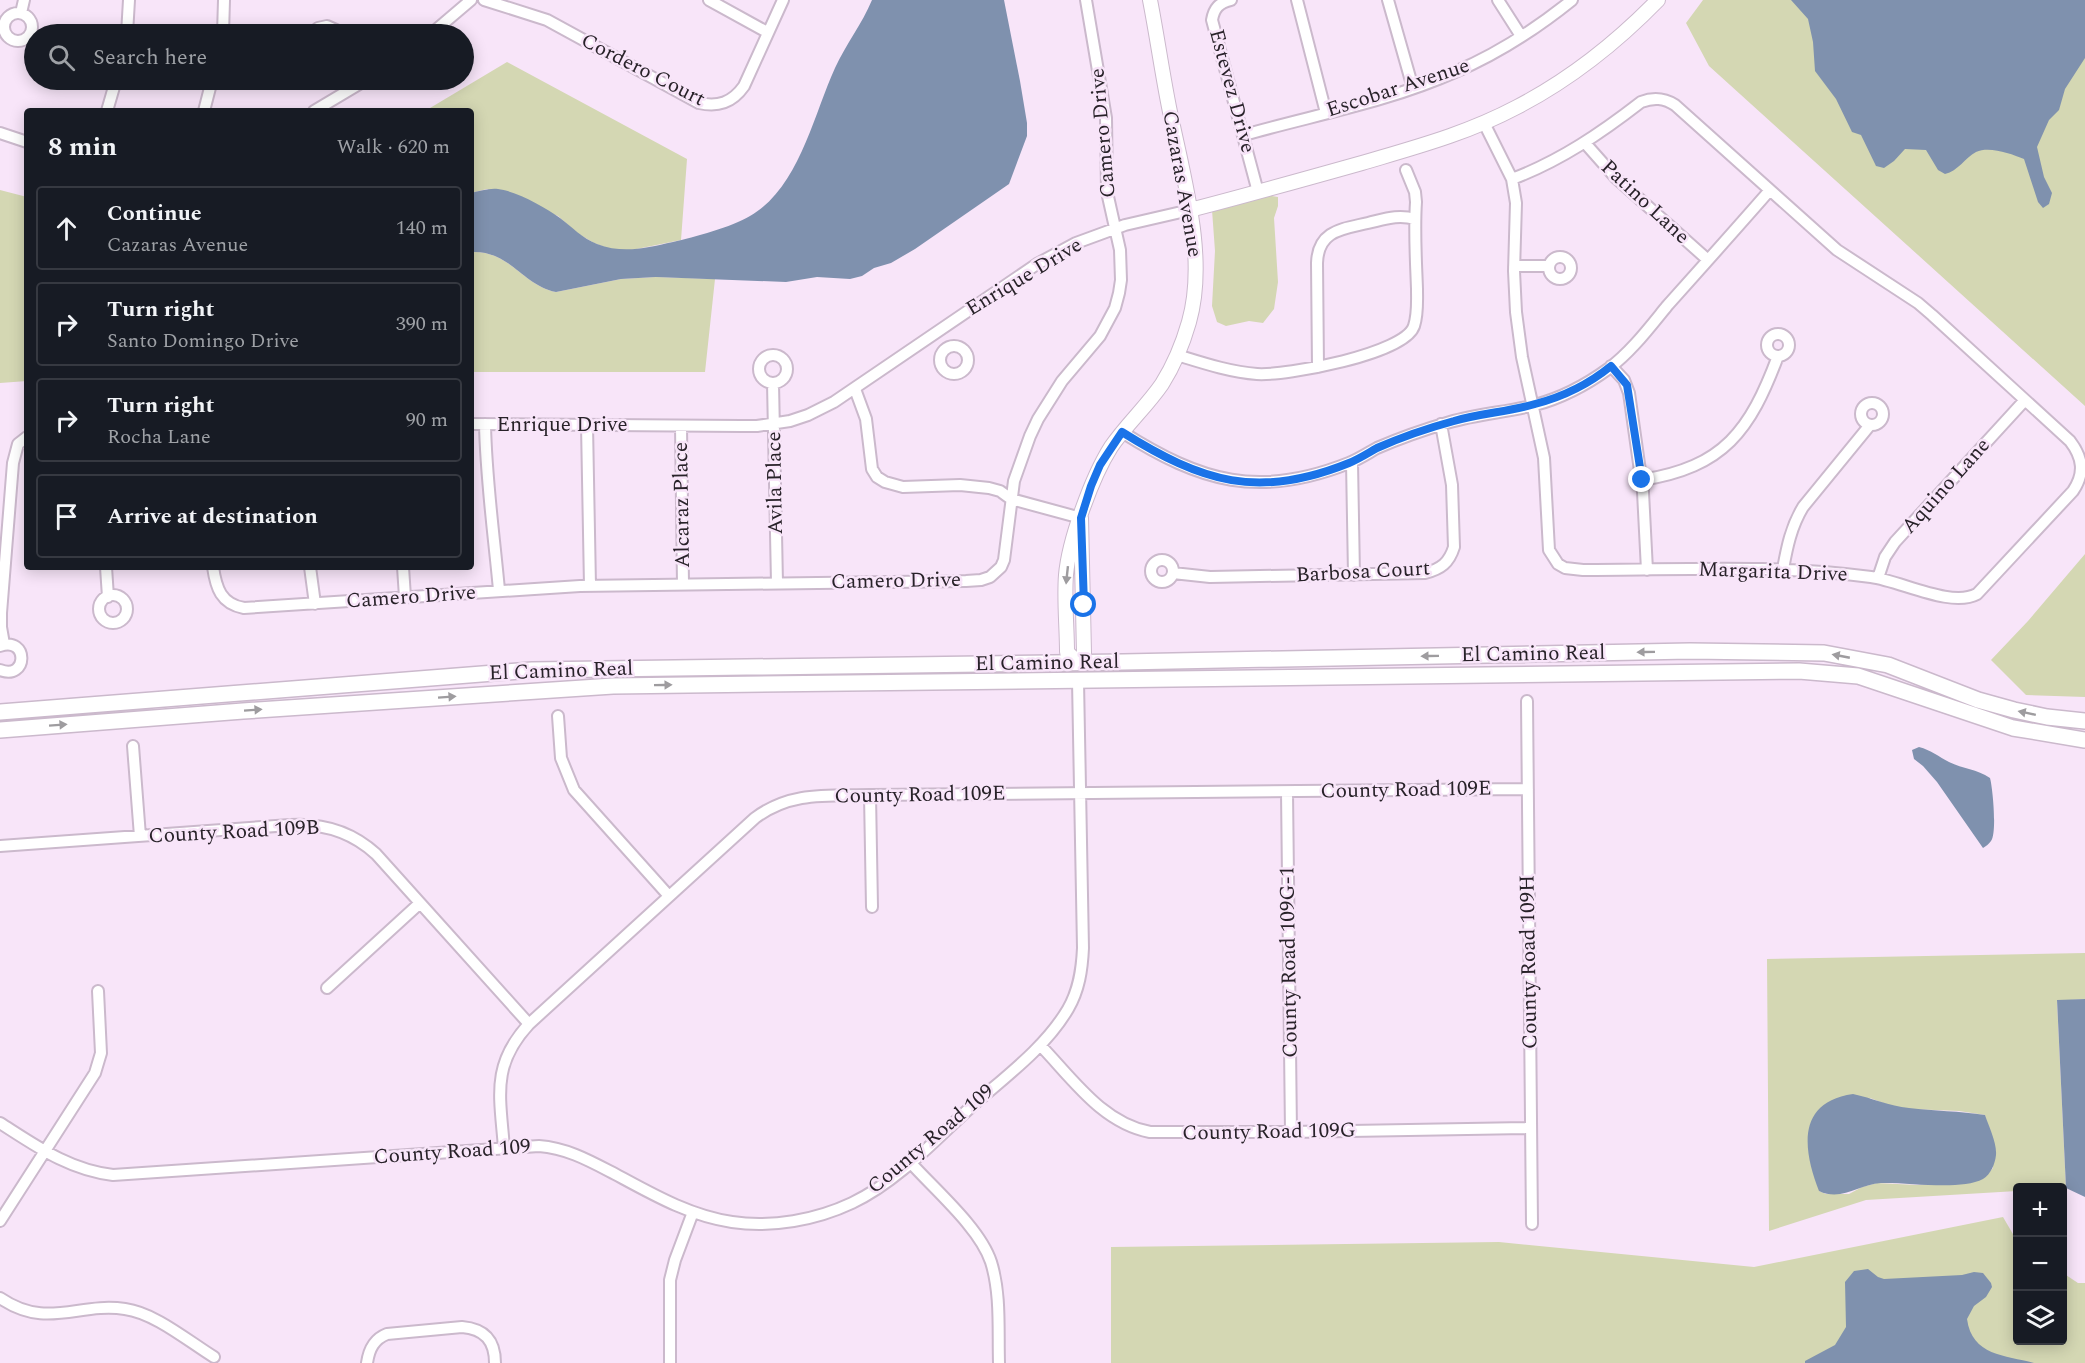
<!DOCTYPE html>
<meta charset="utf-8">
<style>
:root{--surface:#171b24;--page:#242831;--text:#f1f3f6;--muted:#9ea1a6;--line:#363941}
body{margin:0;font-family:Spectral,serif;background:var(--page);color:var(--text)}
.controls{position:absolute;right:18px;bottom:18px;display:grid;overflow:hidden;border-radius:6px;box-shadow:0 3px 15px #0003}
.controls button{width:54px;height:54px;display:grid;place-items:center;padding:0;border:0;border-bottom:2px solid var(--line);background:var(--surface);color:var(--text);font:30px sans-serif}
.stop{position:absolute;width:18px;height:18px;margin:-14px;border:4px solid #1a73e8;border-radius:50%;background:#fff}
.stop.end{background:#1a73e8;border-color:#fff;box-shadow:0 2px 6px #0008}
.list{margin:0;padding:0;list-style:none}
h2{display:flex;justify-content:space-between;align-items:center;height:78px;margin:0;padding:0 24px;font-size:26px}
h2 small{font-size:20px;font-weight:400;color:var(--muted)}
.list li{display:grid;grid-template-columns:39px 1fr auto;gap:18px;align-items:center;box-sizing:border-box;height:84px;margin:0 12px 12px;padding:0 12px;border:2px solid var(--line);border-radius:6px}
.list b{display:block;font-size:22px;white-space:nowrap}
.list p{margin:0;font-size:20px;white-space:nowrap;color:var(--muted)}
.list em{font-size:20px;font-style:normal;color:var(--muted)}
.icon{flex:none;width:33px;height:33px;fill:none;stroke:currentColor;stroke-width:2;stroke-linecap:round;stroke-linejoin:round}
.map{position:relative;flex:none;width:2085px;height:1363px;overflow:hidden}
.search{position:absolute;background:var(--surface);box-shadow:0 3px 15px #0003;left:24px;top:24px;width:450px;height:66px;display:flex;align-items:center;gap:15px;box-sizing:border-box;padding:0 21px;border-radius:33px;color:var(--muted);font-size:22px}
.panel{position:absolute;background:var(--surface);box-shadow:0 3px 15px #0003;left:24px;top:108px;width:450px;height:462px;border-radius:6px}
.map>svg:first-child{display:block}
.green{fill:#d4d7b3;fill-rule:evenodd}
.water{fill:#7f91ae}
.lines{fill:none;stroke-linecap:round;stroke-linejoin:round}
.minor-casing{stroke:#cbb9cc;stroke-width:14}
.tertiary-casing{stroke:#cbb9cc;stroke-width:16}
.secondary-casing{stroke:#cbb9cc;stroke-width:18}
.minor{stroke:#fff;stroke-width:10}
.tertiary{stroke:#fff;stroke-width:14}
.secondary{stroke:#fff;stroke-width:15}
.oneway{fill:#9e9c9f}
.route{stroke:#1a73e8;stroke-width:8}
.labels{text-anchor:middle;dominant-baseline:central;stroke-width:5;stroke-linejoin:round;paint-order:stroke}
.street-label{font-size:21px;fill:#282229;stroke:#f8e5f9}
</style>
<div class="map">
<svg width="2085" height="1363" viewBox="0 0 2085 1363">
<rect width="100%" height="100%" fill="#f8e5f9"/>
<path class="green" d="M 1703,0 L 2085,0 L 2085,406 L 1709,66 L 1686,23 Z
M 507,62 L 687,159 L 681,240 L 627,251 L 610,249 L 594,243 L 577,233 L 558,216 L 487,189 L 471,193 L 471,111 L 425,111 Z
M 0,190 L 27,197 L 27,381 L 0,383 Z
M 1265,195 L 1278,197 L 1278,206 L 1274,218 L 1278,282 L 1274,309 L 1263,323 L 1249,321 L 1226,326 L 1217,322 L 1212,306 L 1215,251 L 1212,210 Z
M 471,252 C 510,250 522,285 556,292 L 621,279 L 656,277 L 715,279 L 705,372 L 471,372 Z
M 2085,554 L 2085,697 L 2026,695 L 1991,660 L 2028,621 Z
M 2085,953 L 2085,999 L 2057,1001 L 2066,1188 L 2018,1188 L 2017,1191 L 1866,1200 L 1769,1231 L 1767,959 ZM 1870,1098 L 1891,1106 L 1910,1109 L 1959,1111 L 1985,1115 L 1993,1168 L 1983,1178 L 1966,1182 L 1917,1185 L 1877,1183 L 1862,1187 L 1849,1194 L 1826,1194 L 1819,1191 Z
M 2003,1217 L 2017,1241 L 2018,1340 L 2062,1340 L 2063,1273 L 2078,1283 L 2085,1283 L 2085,1363 L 1111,1363 L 1111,1247 L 1499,1242 L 1754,1267 Z"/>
<path class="water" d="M 872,0 L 1004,0 L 1020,81 L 1027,123 L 1027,136 L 1009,184 L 915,249 L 891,263 L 874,268 L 862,276 L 850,279 L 817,277 L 786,282 L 656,277 L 621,279 L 556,292 C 522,285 510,250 471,252 L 471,193 C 480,191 489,188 498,189 C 516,191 545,207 560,218 C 572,227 582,238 597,244 C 623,254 646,248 673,242 C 694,237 732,227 750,216 C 799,188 813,116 835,68 C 846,44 862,24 872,0 Z
M 1791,0 L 2085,0 L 2085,58 L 2065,89 L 2059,110 L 2049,120 L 2037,147 L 2044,177 L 2052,193 L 2049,204 L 2043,208 L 2038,202 L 2024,159 C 2011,154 1990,146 1976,152 C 1965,158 1958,171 1945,174 L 1938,170 L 1926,150 L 1905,149 L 1894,161 L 1884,168 L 1876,166 L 1861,135 L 1852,132 L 1836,99 L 1815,71 L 1813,42 L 1808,19 Z
M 1919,747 C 1931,750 1939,757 1949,762 C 1963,769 1977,769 1990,778 C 1993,789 1997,833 1991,841 C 1989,844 1986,846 1983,848 L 1937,782 L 1923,766 L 1914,759 L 1912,750 Z
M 2085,999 L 2085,1197 L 2066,1188 L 2057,1000 Z
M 1853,1094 C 1872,1098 1889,1106 1909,1108 C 1934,1111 1960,1111 1985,1115 C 1989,1127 1997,1143 1996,1155 C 1995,1164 1991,1174 1983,1179 C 1960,1191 1908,1182 1881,1183 C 1859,1184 1842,1202 1819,1191 C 1803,1150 1796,1102 1853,1094 Z
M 1868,1269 L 1878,1277 L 1884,1279 L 1962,1275 L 1974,1272 L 1983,1273 L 1991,1283 L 1992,1287 L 1986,1297 L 1974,1306 L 1967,1319 C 1972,1356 2005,1355 2034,1363 L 1805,1363 L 1805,1361 L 1835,1345 L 1846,1327 L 1845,1282 L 1854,1271 Z"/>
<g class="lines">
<defs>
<path id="minor" d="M 484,0 L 547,20 L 699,103 C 718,107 732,103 744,86 L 783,0
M 709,0 L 767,32
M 1231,0 C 1219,3 1214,8 1212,20 L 1258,192
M 1297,0 L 1326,113
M 1388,0 L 1413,88
M 1498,0 L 1521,36
M 21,13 L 24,0
M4 27a14 14 0 1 1 28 0a14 14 0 1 1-28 0Z
M 127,34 L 129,0
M 223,34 L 224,0
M 312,34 L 318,28 L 327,26 L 336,30 L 338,34
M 431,34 L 471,0
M 107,111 L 116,80
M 204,111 L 212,80
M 314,111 L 366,80
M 1484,123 L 1512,179 L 1516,203 L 1514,271 L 1516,312 L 1522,357 L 1544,458 L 1549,550 L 1558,564 L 1565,568 L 1583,570 C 1679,570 1776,564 1871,577 C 1901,581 1951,608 1977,594 L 2073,491 C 2085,473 2083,458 2070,441 L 1932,315 L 1918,303 L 1837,250 L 1675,105 C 1664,98 1654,97 1641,102 C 1601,133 1560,161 1512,179
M 0,133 L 27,142
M 1244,135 C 1314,115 1388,102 1455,72 C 1497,54 1536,29 1572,0
M 1585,143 L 1616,178 L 1708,260
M1549 268a11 11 0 1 1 22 0a11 11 0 1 1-22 0Z
M 1514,266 L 1549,266
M1767 345a11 11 0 1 1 22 0a11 11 0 1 1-22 0Z
M940 360a14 14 0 1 1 28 0a14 14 0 1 1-28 0Z
M 1177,355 C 1203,363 1230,372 1257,374 C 1286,376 1405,354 1414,326 C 1418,314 1417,301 1417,289 C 1416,260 1414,231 1416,202 L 1415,192 L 1406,170
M759 369a14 14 0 1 1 28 0a14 14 0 1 1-28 0Z
M 1611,366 L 1624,380 L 1629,393 L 1643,492 L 1647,570
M 1318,367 L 1317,263 C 1318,230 1343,229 1368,223 C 1385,219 1398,214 1415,219
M 773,383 L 777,583
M 855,389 L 866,419 L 872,469 L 877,477 L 885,482 L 903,487 L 960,485 L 989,488 L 1000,491 L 1011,499 L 1081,518
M1861 414a11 11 0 1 1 22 0a11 11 0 1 1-22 0Z
M 471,424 L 741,426 L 757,426 L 790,421 L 808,415 L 834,402 L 1037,264 L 1076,243 L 1125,225 L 1190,210
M 485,424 C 486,480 494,535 499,590
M 587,425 L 590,586
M 681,426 L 683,584
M 1122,432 C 1201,482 1259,499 1349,463 C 1359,459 1368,453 1377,448 C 1400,438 1426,429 1450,422 C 1478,414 1507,412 1535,405 C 1561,398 1586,385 1608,369 C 1631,352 1649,328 1667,306 C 1701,268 1736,229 1770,190
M 1352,462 L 1354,575
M 1642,480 C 1724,467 1750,431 1778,356
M1151 571a11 11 0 1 1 22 0a11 11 0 1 1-22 0Z
M 106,567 L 108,597
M 213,567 C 216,588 221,604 244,608 L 580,586 L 966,581 L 981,580 L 990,577 L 1001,567 L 1004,560 L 1014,481 L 1030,436 L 1038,419 L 1062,381 L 1100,336 L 1115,308 L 1119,293 L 1121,280 L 1120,250 L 1107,192 L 1106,118 L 1086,0
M 310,567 L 315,604
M 403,567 L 405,597
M 1783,569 C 1787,547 1791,527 1803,507 L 1870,425
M 1173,573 L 1210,577 L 1425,573 C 1441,569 1449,563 1454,547 L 1452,485 L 1441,424
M 1878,578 L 1885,557 L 1895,542 L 2025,400
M99 609a14 14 0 1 1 28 0a14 14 0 1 1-28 0Z
M 4,644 L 1,627 L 1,613 L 13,463 L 18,444 L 27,437
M 0,646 C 29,636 28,681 0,670
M 1527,701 L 1532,1224
M 558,716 L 561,758 L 574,790 L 669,896
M 133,746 L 140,836
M 1287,792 L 1291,1132
M 870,795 L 872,907
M 0,846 L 290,825 C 323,823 351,831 376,854 L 529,1024
M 327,988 L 420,903
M 1040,1045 C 1072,1078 1102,1123 1150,1132 L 1291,1132 L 1531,1128
M 0,1123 C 36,1146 69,1170 113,1175 L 539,1146 C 567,1148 590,1161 615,1174 C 652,1194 690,1216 732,1222 C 772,1228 816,1220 852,1203 C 898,1181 935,1140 972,1106 C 1005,1077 1045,1048 1068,1009 C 1079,990 1082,970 1083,948 L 1078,681
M 504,1148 C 500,1096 491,1065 529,1024 L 755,818 C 791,791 828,796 870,795 L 1528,789
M 910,1162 C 934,1189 980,1228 991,1262 C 1001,1294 998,1330 999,1363
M 0,1221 L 95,1073 L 101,1053 L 98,991
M 0,1298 C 47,1330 78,1302 125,1309 C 155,1313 188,1341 214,1357
M 367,1363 C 369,1349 374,1339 387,1334 L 462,1327 C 485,1329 495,1341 495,1363
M 670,1363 L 670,1280 L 675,1260 L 693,1212"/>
<path id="tertiary" d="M 1190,210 C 1248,195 1305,179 1362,163 C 1416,147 1466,134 1517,107 C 1569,80 1617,42 1658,0
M 1081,518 L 1084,653 L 1078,663 L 1067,652 C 1067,627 1064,600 1066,575 C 1069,540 1092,477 1111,447 C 1126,425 1147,406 1162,384 C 1174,365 1183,343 1189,322 C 1208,256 1182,173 1169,107 C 1162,72 1157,36 1150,0"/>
<path id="secondary" d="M 0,712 L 532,670 L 1123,662 L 1690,651 L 1824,653 L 1888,665 L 1978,700 L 2014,710 L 2047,717 L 2085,721
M 0,730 L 243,711 L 613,686 L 1799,671 L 1858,676 L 2013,728 L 2085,740"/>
</defs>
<use href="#minor" class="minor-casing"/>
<use href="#tertiary" class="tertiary-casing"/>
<use href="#secondary" class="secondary-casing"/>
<use href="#minor" class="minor"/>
<use href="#tertiary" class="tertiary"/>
<use href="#secondary" class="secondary"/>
</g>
<defs><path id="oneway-solid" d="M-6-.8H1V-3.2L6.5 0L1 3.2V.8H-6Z" transform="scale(1.5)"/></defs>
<g class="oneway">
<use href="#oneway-solid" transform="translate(1067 575) rotate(96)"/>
<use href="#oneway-solid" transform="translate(1646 652) rotate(179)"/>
<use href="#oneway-solid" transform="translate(1430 656) rotate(179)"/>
<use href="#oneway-solid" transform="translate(1841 656) rotate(-169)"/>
<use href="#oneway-solid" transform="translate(663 685) rotate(-1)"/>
<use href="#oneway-solid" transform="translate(447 697) rotate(-4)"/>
<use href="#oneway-solid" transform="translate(253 710) rotate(-4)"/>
<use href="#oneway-solid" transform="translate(2027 713) rotate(-168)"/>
<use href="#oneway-solid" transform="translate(58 725) rotate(-4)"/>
</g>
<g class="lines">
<path class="route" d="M 1084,605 L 1081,518 L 1091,486 L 1100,465 L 1122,432 C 1202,482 1258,500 1349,463 C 1359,459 1368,453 1377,448 C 1402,437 1428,428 1454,421 C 1481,413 1508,412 1535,404 C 1562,397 1589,384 1611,366 L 1627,385 L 1642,480"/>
</g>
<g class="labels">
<g class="street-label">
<text transform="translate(643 70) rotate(27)">Cordero Court</text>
<text transform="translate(1398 88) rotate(-18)">Escobar Avenue</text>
<text transform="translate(1232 91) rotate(75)">Estevez Drive</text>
<text transform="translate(1103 133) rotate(-95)">Camero Drive</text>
<text transform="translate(1182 184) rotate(80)">Cazaras Avenue</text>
<text transform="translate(1645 202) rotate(43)">Patino Lane</text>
<text transform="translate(1024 277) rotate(-31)">Enrique Drive</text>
<text x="562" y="425">Enrique Drive</text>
<text transform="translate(775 483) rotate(-91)">Avila Place</text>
<text transform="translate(1946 486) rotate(-48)">Aquino Lane</text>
<text transform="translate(682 505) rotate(-91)">Alcaraz Place</text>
<text transform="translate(1363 572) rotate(-3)">Barbosa Court</text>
<text transform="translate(1773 572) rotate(2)">Margarita Drive</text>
<text transform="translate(896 581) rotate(-1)">Camero Drive</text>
<text transform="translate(411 597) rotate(-4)">Camero Drive</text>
<text transform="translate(1533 654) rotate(-1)">El Camino Real</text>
<text transform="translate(1047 663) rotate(-1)">El Camino Real</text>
<text transform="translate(561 671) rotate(-2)">El Camino Real</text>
<text transform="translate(1406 790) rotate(-1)">County Road 109E</text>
<text transform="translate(920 795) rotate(-1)">County Road 109E</text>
<text transform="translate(234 832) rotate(-3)">County Road 109B</text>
<text transform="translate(1289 962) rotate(-91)">County Road 109G-1</text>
<text transform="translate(1529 962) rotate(-91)">County Road 109H</text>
<text transform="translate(1269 1132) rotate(-1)">County Road 109G</text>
<text transform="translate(931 1139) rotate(-40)">County Road 109</text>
<text transform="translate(452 1152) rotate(-4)">County Road 109</text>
</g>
</g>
</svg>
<div class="controls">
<button>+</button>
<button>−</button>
<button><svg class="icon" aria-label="layers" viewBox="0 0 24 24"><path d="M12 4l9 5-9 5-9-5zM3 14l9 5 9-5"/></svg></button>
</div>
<div class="stop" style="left:1084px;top:605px"></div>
<div class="stop end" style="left:1642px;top:480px"></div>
<div class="search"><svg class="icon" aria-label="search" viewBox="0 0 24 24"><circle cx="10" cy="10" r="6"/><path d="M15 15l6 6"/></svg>Search here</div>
<section class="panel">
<h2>8 min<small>Walk · 620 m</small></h2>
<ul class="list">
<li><svg class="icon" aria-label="ahead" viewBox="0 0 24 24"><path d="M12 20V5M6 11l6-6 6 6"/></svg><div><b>Continue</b><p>Cazaras Avenue</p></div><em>140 m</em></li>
<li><svg class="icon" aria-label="right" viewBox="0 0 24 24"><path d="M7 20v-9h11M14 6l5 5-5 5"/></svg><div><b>Turn right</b><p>Santo Domingo Drive</p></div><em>390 m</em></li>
<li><svg class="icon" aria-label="right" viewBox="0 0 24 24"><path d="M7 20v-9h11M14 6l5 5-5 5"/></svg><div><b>Turn right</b><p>Rocha Lane</p></div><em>90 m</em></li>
<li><svg class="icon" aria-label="arrive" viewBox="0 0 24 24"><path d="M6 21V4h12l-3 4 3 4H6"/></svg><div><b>Arrive at destination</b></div></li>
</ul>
</section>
</div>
